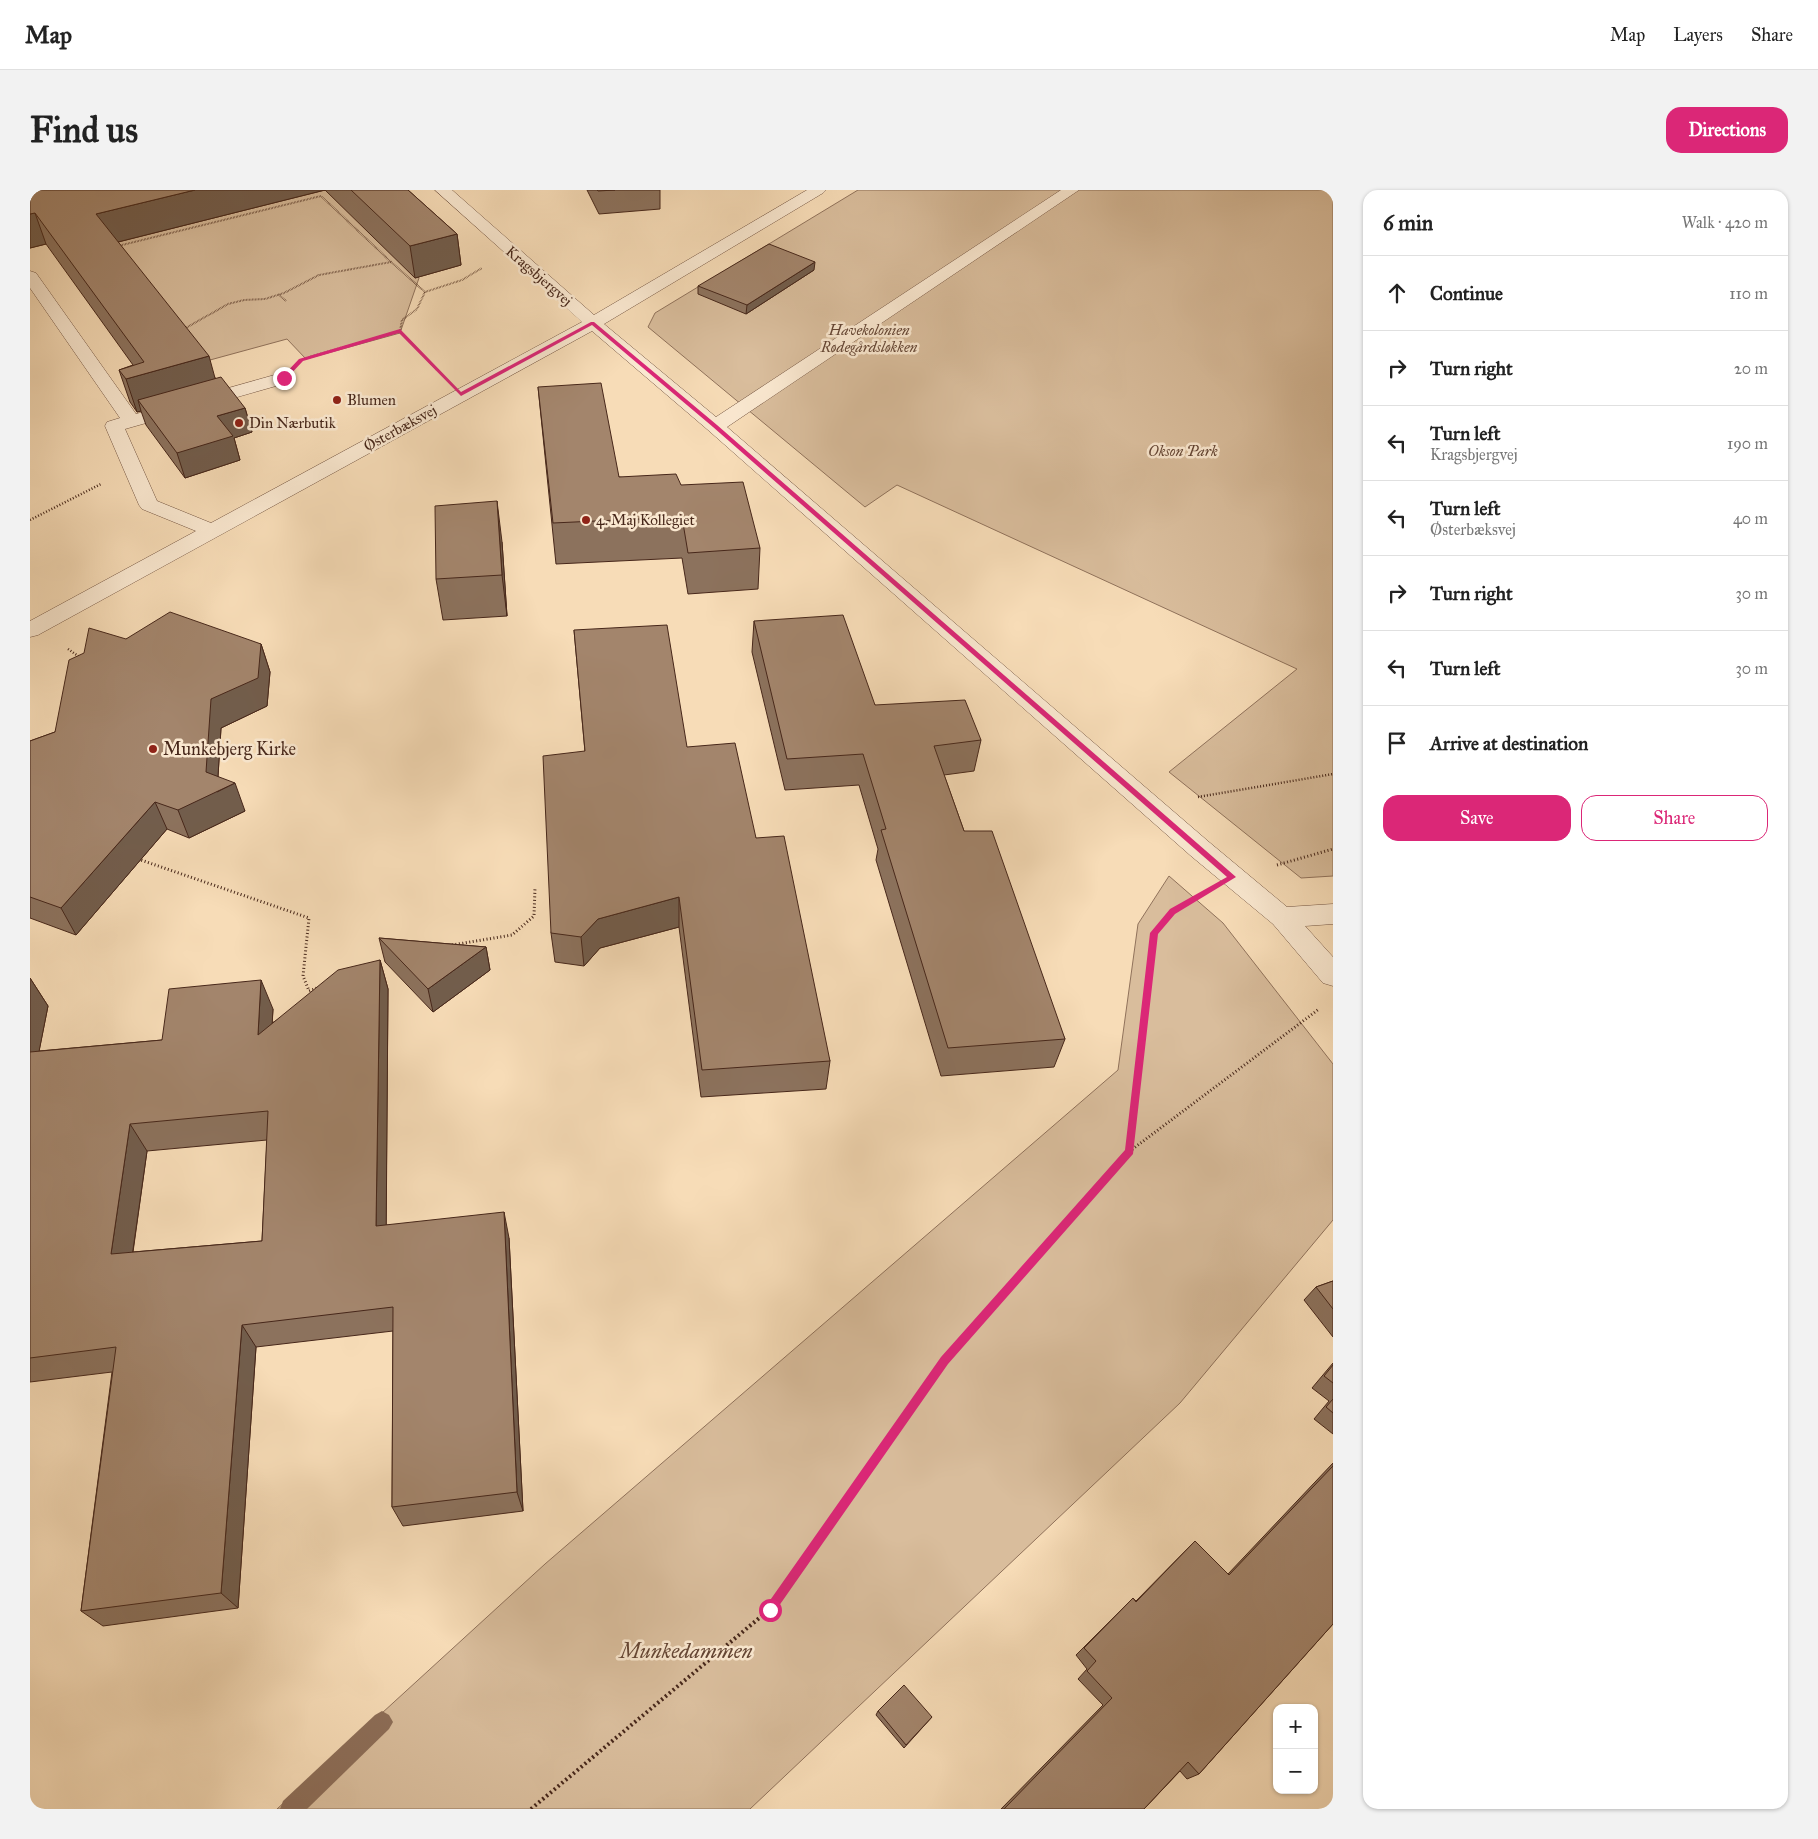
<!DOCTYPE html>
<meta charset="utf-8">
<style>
:root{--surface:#fff;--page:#f2f2f2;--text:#222;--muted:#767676;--line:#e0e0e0;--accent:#db2777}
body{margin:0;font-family:"IM FELL Great Primer",serif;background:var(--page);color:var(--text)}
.controls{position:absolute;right:15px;bottom:15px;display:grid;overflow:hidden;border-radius:10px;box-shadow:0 1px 4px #0004}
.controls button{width:45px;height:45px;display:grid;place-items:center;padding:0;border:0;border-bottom:1px solid var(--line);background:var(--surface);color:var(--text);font:25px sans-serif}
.stop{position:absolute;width:15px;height:15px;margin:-11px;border:4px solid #db2777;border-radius:50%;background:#fff}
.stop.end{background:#db2777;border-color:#fff;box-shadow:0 1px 5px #0008}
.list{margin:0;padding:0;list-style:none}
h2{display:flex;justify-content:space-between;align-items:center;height:65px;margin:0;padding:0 20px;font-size:21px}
h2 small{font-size:16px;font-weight:400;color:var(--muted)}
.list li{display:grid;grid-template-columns:32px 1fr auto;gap:15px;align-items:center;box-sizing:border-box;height:75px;padding:0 20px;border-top:1px solid var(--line)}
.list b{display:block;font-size:19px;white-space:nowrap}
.list p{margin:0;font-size:16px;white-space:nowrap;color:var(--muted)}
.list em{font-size:16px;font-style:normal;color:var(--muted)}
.actions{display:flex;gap:10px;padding:15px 20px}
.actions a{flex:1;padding:11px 0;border:1px solid var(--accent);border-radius:15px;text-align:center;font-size:18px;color:var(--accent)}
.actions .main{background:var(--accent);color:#fff}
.icon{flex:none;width:28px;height:28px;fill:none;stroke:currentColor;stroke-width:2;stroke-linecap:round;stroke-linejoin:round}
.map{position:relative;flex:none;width:1303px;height:1619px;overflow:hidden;border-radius:15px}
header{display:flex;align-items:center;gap:30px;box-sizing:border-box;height:70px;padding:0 25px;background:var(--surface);border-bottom:1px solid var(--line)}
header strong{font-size:24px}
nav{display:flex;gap:28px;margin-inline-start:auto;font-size:18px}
.intro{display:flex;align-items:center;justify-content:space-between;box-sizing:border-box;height:120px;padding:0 30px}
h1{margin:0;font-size:35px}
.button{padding:12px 22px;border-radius:15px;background:var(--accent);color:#fff;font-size:18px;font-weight:700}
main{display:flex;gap:30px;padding:0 30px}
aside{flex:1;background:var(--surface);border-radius:15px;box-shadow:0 1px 4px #0004}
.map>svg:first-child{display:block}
.green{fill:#d9bd9c;stroke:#90725b}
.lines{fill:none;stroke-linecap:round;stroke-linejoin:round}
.stream{fill:#8d6e58;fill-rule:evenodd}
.minor-casing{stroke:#735441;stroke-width:1}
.path-far3{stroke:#47271a;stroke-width:2;stroke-dasharray:0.5 1;stroke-linecap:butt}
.path-far2{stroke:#47271a;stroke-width:2.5;stroke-dasharray:1 2;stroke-linecap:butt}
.path-far1{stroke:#47271a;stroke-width:3;stroke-dasharray:1 2.5;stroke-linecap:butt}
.path{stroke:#47271a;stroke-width:4;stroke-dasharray:2 3;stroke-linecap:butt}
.minor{fill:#fae8d0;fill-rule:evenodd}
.wall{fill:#8c725d;stroke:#47271a;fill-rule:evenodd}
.shaded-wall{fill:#725d4c;stroke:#47271a}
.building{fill:#a3856c;stroke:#47271a;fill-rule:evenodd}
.route{fill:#db2777}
.poi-dot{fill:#8f2418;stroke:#fae8d0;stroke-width:2}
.labels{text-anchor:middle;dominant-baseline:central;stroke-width:5;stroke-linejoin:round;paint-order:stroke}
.far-street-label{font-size:15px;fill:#47271a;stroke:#fae8d0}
.far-park-label{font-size:15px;font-style:italic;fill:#644534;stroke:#fae8d0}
.far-poi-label{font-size:15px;fill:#47271a;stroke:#fae8d0;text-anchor:start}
.poi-label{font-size:18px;fill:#47271a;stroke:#fae8d0;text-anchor:start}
.near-park-label{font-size:21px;font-style:italic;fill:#644534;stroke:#fae8d0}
</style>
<header>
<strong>Map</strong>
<nav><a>Map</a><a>Layers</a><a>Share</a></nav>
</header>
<div class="intro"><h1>Find us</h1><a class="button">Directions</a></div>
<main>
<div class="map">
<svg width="1303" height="1619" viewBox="0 0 1303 1619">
<rect width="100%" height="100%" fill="#f7dcb7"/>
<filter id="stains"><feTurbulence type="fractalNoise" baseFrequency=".004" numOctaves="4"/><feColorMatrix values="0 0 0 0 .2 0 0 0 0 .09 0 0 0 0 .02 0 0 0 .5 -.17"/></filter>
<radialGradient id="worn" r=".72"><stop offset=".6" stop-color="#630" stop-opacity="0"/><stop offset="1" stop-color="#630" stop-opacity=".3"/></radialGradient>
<path class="green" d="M 289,0 L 299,0 L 389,88 L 370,143 L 276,169 L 257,149 L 169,173 L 77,52 Z
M 828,0 L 1303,0 L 1303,686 L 1271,688 L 1139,582 L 1267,479 L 867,295 L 835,317 L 618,137 L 625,123 Z
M 1139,686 L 1193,733 L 1303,874 L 1303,1030 L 1150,1213 L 720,1619 L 247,1619 L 515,1374 L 1088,880 L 1108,734 Z"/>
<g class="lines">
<path class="stream" d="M 352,1521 L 359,1525 L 363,1532 L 359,1539 L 277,1619 L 250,1619 L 253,1611 L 345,1525 Z"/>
<defs>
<path id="minor" d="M 405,0 L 422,0 L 564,125 L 777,0 L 796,0 L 793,3 L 574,134 L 686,227 L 1031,0 L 1049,0 L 697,237 L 1179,652 L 1257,717 L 1303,714 L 1303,734 L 1275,736 L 1303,767 L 1303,796 L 1293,793 L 1243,734 L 1161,666 L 678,240 L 562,141 L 8,445 L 0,447 L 0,431 L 166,341 L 112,319 L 109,315 L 75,236 L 77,232 L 90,228 L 0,98 L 0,81 L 6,83 L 106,224 L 248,184 L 254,183 L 260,184 L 263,188 L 260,192 L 95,239 L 127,311 L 181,333 L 552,132 Z"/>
</defs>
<use href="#minor" class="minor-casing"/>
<path class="path-far3" d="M 88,56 L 291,6 L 361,72 L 289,85 L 254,103 L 235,109 L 214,110 L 198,114 L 154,139
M 361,72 L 395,102 L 432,90 L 452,78
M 249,105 L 256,111
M 370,141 L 407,180
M 279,167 L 370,141 L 372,130 L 387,119 L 395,102"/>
<path class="path-far2" d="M 0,330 L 71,294
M 38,459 L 51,468
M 1168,607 L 1303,584"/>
<path class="path-far1" d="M 108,669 L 279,728 L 273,786 L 279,801 L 287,798
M 1247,675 L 1303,659
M 422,755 L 482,745 L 504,726 L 505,698
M 1100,961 L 1124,743 L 1143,721 L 1170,706
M 1013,1058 L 1100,961 L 1289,819"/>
<path class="path" d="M 501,1619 L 740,1419 L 914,1170 L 1015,1057"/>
<use href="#minor" class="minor"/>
</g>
<path class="wall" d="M 0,0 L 378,0 L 427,44 L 431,75 L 385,88 L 295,0 L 88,52 L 186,189 L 215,218 L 222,242 L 204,248 L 210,270 L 155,288 L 116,235 L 111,221 L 107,222 L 100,212 L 89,180 L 103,175 L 16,54 L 0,58 Z
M 557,0 L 630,0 L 630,19 L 569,24 Z
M 784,80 L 716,124 L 668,104 L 668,96 Z
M 508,197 L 589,287 L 651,295 L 730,358 L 728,399 L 658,404 L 652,368 L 526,374 Z
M 472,352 L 477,426 L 413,430 L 406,389 Z
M 724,431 L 845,515 L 951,550 L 944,581 L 914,585 L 934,641 L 1035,849 L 1024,877 L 911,886 L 846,670 L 848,659 L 829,595 L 755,600 L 722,462 Z
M 544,440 L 657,557 L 726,648 L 800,871 L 796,899 L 671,907 L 649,737 L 570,758 L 554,776 L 525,772 L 521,743 L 555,562 Z
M 96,449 L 231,454 L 240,482 L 237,516 L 191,538 L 188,586 L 215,621 L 159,648 L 137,639 L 46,745 L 0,728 L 0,551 L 25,542 Z
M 349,748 L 456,757 L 460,780 L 403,822 L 355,772 Z
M 350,770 L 358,799 L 356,1035 L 479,1048 L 493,1321 L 373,1336 L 362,1317 L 363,1141 L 226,1157 L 208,1418 L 73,1436 L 51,1421 L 82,1182 L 0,1192 L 0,788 L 18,816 L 9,861 L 132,850 L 243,819 L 242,833 ZM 237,950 L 232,1051 L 103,1062 L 117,961 Z
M 1303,1091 L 1303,1147 L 1274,1110 L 1286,1097 Z
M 1303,1173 L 1303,1244 L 1284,1229 L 1299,1211 L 1282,1198 Z
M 1303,1273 L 1303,1434 L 1169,1584 L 1157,1589 L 1150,1581 L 1114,1619 L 971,1619 L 1073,1515 L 1048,1489 L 1057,1479 L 1046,1465 L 1103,1408 L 1106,1411 L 1165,1351 L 1198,1384 Z
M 848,1521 L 902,1527 L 874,1558 L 846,1525 Z"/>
<path class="shaded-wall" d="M 165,0 L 295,0 L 76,55 L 66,24 Z
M 5,23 L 16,54 L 0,58 L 0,24 Z
M 427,44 L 431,75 L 385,88 L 380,56 Z
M 785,72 L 784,80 L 716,124 L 717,115 Z
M 179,166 L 188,199 L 108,210 L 111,221 L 107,222 L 96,189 Z
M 215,218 L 222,242 L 204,248 L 210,270 L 155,288 L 147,263 L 187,226 Z
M 467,311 L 472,352 L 477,426 L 472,385 Z
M 231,454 L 240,482 L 237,516 L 191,538 L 187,602 L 205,593 L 215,621 L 159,648 L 148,620 L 181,509 Z
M 125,612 L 137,639 L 46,745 L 31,718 Z
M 649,707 L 649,737 L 570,758 L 554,776 L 551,747 L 568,729 Z
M 456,757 L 460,780 L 403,822 L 398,799 Z
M 350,770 L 358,799 L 356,1061 L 346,1036 Z
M 0,788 L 18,816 L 3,892 L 0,887 Z
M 231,790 L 243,819 L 240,873 L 228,845 Z
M 100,934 L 117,961 L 99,1088 L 81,1064 Z
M 474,1022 L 479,1048 L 493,1321 L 487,1302 Z
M 212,1135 L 226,1157 L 208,1418 L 191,1403 Z"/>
<path class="building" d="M 0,0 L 165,0 L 66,24 L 179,166 L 96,189 L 89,180 L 114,172 L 5,23 L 0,24 Z
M 321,0 L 378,0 L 427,44 L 380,56 Z
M 567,0 L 585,0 L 568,1 Z
M 739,54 L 785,72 L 717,115 L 668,96 Z
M 191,187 L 215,218 L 187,226 L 203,246 L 147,263 L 108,210 Z
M 571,193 L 589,287 L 646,284 L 651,295 L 713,292 L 730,358 L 658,363 L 652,327 L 523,333 L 508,197 Z
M 467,311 L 472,385 L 406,389 L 405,316 Z
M 140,422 L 231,454 L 228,488 L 181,509 L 176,582 L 205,593 L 148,620 L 125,612 L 31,718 L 0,707 L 0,551 L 25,542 L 39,470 L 54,463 L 59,438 L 96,449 Z
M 813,425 L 845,515 L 935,510 L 951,550 L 904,556 L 934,641 L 962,641 L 1035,849 L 918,858 L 851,640 L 856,639 L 833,564 L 757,569 L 724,431 Z
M 637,435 L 657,557 L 705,553 L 726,648 L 754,646 L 800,871 L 672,880 L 649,707 L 568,729 L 551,747 L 521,743 L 513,566 L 555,561 L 544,440 Z
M 349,748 L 456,757 L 398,799 Z
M 350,770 L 346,1036 L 474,1022 L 487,1302 L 362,1317 L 363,1117 L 212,1135 L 191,1403 L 51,1421 L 86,1157 L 0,1168 L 0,862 L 132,850 L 139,799 L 231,790 L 228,845 L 308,780 ZM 238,921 L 232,1051 L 81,1064 L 100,934 Z
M 1303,1091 L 1303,1119 L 1286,1097 Z
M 1303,1175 L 1303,1193 L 1294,1186 Z
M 1303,1209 L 1303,1223 L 1296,1217 Z
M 1303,1276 L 1303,1434 L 1169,1584 L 1158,1572 L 1114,1619 L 974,1619 L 1082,1508 L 1057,1481 L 1066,1471 L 1054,1458 L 1103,1408 L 1106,1412 L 1165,1351 L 1199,1385 Z
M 874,1495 L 902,1527 L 876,1555 L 848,1521 Z"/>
<path class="route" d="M 561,132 L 564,132 L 687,235 L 1206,687 L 1145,724 L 1128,744 L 1103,964 L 918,1174 L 744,1423 L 740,1425 L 736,1423 L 735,1420 L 736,1416 L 911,1167 L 1095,960 L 1120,743 L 1140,719 L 1197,687 L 683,237 L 562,135 L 431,206 L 369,143 L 273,171 L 256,189 L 251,188 L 269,169 L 370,139 L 431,202 Z"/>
<g class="poi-dot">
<circle cx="307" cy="210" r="5"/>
<circle cx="209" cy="233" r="5"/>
<circle cx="556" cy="330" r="5"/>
<circle cx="123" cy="559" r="5"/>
</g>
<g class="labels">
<g class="far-street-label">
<text transform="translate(509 86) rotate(41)">Kragsbjergvej</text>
<text transform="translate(370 238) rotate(-29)">Østerbæksvej</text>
</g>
<g class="far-park-label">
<text x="839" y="140">Havekolonien<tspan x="839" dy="17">Rødegårdsløkken</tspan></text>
<text x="1153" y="261">Okson Park</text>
</g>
<g class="far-poi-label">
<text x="317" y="210">Blumen</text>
<text x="219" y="233">Din Nærbutik</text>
<text x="566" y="330">4. Maj Kollegiet</text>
</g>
<g class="poi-label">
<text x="133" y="559">Munkebjerg Kirke</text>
</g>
<g class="near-park-label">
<text x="656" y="1461">Munkedammen</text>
</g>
</g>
<rect width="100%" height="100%" filter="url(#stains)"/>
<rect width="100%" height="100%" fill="url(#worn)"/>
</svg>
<div class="controls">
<button>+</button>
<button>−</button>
</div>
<div class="stop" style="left:740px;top:1420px"></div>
<div class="stop end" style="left:254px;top:188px"></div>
</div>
<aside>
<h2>6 min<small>Walk · 420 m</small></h2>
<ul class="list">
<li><svg class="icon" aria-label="ahead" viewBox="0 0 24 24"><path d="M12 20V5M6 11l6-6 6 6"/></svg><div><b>Continue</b></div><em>110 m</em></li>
<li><svg class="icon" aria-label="right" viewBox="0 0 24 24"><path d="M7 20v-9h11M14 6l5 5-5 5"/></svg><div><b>Turn right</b></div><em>20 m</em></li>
<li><svg class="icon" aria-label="left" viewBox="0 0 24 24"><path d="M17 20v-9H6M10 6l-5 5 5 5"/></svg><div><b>Turn left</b><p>Kragsbjergvej</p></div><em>190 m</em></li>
<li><svg class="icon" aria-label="left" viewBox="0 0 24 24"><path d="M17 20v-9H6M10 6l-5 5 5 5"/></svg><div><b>Turn left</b><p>Østerbæksvej</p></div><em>40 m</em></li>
<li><svg class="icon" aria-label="right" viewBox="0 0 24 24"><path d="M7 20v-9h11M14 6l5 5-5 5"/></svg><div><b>Turn right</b></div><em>30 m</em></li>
<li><svg class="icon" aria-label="left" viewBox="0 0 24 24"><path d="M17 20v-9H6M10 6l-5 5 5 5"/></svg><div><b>Turn left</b></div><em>30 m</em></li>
<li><svg class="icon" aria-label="arrive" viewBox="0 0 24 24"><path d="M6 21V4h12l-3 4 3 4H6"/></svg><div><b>Arrive at destination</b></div></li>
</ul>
<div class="actions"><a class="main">Save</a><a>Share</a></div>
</aside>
</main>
